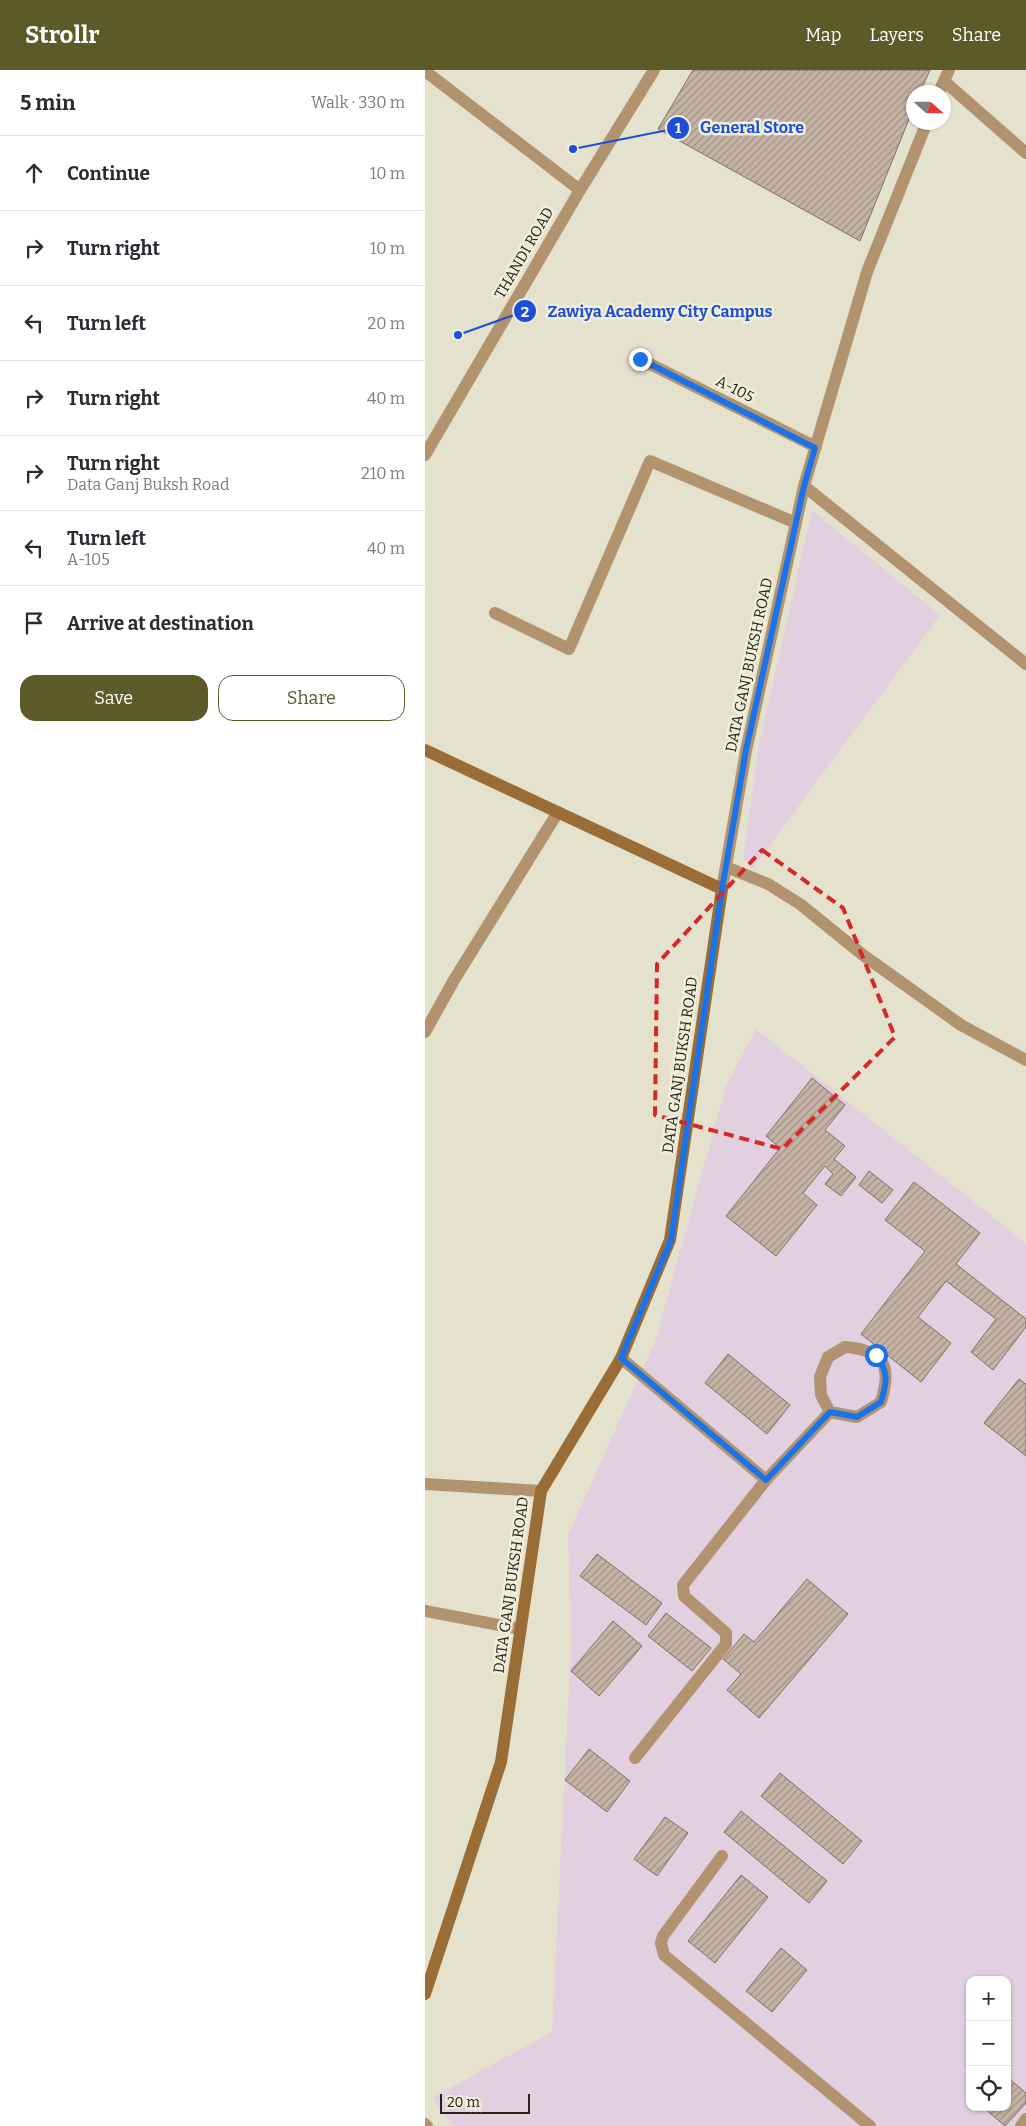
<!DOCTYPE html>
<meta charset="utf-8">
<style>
:root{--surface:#fff;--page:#f7f7f7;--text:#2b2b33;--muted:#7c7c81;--line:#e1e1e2;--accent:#5a5b29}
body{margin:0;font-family:Bitter,serif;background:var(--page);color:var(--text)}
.controls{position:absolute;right:15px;bottom:15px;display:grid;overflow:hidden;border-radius:10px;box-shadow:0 1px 4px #0004}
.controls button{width:45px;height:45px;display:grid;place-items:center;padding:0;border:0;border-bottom:1px solid var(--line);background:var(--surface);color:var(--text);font:25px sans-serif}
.compass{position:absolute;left:481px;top:15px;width:45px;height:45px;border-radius:50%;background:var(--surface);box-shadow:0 1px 4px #0004;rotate:111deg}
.scale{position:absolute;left:15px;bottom:12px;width:90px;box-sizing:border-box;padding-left:5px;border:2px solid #25241c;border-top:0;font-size:14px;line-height:18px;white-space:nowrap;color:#25241c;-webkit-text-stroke:4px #f1eed9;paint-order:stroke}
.stop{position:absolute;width:15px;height:15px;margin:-11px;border:4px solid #1a73e8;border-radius:50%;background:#fff}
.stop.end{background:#1a73e8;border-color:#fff;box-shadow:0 1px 5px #0008}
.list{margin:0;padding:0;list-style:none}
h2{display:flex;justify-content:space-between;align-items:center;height:65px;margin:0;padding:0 20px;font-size:21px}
h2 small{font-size:16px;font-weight:400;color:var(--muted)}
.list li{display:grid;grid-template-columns:32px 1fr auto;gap:15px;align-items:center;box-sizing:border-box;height:75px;padding:0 20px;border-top:1px solid var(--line)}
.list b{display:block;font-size:19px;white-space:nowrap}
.list p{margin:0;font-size:16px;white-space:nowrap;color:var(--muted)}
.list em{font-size:16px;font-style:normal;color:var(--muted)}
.actions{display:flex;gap:10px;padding:15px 20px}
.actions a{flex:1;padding:11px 0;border:1px solid var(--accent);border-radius:15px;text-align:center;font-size:18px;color:var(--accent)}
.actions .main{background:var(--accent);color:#fff}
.icon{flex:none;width:28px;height:28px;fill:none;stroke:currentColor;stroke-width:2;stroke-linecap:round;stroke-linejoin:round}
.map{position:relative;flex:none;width:601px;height:2056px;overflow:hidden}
header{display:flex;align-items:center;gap:30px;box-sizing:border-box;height:70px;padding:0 25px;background:var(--accent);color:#fff}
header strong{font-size:24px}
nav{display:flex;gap:28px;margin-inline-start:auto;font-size:18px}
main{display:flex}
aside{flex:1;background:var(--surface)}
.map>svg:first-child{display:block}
.education{fill:#e2cfe0;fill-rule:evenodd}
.building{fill:url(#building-hatch);stroke:#817165}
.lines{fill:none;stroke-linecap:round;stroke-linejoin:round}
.lane{stroke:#b29370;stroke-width:12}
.street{stroke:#b29370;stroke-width:12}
.secondary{stroke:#9a6d36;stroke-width:12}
.route{stroke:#1a73e8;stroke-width:6}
.marked{fill:none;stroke:#d62828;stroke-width:4;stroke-dasharray:10 6;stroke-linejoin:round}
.labels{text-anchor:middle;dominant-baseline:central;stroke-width:5;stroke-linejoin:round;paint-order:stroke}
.street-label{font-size:15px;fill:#25241c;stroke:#f1eed9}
.leader{fill:none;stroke:#1d4ed8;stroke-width:2}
.callout-dot{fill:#1d4ed8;stroke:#f1eed9;stroke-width:2}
.mark-label{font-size:15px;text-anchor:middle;font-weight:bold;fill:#fff}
.callout-label{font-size:16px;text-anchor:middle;font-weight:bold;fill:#1d4ed8;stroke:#f1eed9;stroke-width:5;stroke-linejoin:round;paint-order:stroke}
</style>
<header>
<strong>Strollr</strong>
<nav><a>Map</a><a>Layers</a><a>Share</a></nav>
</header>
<main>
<aside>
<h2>5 min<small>Walk · 330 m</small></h2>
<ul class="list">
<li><svg class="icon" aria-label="ahead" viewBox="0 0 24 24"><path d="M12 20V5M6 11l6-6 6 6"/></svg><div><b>Continue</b></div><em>10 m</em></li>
<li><svg class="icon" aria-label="right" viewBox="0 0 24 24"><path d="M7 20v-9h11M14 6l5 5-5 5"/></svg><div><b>Turn right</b></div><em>10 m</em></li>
<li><svg class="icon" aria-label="left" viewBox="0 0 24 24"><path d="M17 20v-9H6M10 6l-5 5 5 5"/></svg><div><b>Turn left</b></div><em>20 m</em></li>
<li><svg class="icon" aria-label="right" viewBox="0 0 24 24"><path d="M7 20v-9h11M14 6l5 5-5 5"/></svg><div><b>Turn right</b></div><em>40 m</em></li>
<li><svg class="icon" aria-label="right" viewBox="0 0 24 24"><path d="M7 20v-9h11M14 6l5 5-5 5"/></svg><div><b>Turn right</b><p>Data Ganj Buksh Road</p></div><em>210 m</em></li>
<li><svg class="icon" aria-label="left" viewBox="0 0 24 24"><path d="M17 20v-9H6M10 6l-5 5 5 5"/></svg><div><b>Turn left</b><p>A-105</p></div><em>40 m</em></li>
<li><svg class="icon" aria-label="arrive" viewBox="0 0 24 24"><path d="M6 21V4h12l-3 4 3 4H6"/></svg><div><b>Arrive at destination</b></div></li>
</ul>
<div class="actions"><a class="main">Save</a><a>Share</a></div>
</aside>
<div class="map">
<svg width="601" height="2056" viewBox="0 0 601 2056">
<defs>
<pattern id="building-hatch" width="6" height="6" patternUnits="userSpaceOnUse" patternTransform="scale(1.25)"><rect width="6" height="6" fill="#c5b3a5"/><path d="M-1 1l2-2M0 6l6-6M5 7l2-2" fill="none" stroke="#a09186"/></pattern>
</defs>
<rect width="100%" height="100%" fill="#e4e1cc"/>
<path class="education" d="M 387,440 L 515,545 L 327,799 L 318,787 L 334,675 Z
M 331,959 L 601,1173 L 601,2056 L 28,2056 L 7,2028 L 127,1962 L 146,1574 L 143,1465 L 230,1272 L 301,1016 ZM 545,1910 L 582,1910 L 582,2037 L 545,2037 Z"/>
<path class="building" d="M 268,0 L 505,0 L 495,22 L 488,22 L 488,39 L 435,171 L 233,59 Z
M 387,1008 L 420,1035 L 400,1060 L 420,1076 L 409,1089 L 431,1107 L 416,1126 L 400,1114 L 408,1104 L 400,1096 L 378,1123 L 392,1135 L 351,1186 L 301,1146 L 355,1078 L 341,1066 Z
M 444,1101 L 468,1120 L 457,1133 L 434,1115 Z
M 489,1112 L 555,1163 L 531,1194 L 601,1249 L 601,1257 L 568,1300 L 546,1282 L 571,1249 L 521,1211 L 493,1247 L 526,1273 L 496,1312 L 436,1264 L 500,1181 L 460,1150 Z
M 303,1284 L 365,1335 L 342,1364 L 280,1313 Z
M 594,1309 L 601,1314 L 601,1386 L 559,1353 Z
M 172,1484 L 237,1533 L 221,1555 L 155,1506 Z
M 382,1509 L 423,1544 L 334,1648 L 302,1620 L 316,1604 L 298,1589 L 319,1564 L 329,1572 Z
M 241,1543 L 286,1578 L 267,1601 L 223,1566 Z
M 188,1551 L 217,1576 L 174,1626 L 146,1601 Z
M 164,1679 L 205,1711 L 182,1742 L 140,1710 Z
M 355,1703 L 437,1771 L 418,1794 L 336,1726 Z
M 316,1741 L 402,1811 L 384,1833 L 299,1762 Z
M 240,1747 L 263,1763 L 232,1806 L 209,1789 Z
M 316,1805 L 343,1827 L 290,1893 L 263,1871 Z
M 356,1878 L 382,1900 L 347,1942 L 321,1921 Z
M 582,2007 L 601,2023 L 601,2033 L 580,2056 L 558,2037 L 582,2037 Z"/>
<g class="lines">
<path class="lane" d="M 420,1277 C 460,1280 467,1296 456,1332 L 432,1347 L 405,1342 L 396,1325 L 395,1307 L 403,1287 Z
M 196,1288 L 341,1410
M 210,1688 L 301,1574 L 301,1563 L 259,1526 L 258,1515 L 341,1410 L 405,1342
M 297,1786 L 238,1866 L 236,1873 L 239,1885 L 445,2056
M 596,2056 L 601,2049"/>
<path class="street" d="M 0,1 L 155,120
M 519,11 L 601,83
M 514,22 L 524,0
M 215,289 L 391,377
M 0,385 L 155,120 L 229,0
M 379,416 L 601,594
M 70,543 L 144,579 L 225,391 L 371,453
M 301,797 L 343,814 L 375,834 L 438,885 L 536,955 L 601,990
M 297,819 L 321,681 L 379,416 L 442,202 L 502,52
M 0,962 L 29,910 L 133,742
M 0,1414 L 116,1421
M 0,1541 L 95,1559
M 0,2054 L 2,2056"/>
<path class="secondary" d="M 0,680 L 297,819 L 245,1170 L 196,1288 L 116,1421 L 76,1692 L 0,1924"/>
</g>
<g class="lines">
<path class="route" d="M 215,289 L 390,378 L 379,416 L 321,680 L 297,819 L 246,1170 L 196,1288 L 341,1410 L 405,1342 L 432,1347 L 456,1332 C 462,1312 464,1302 451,1285"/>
</g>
<path class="marked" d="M 337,780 L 418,838 L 470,967 L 357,1079 L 230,1045 L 232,894 Z"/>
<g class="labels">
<g class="street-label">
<text transform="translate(99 183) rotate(-60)">THANDI ROAD</text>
<text transform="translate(310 319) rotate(27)">A-105</text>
<text transform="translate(324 595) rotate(-78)">DATA GANJ BUKSH ROAD</text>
<text transform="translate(255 995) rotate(-82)">DATA GANJ BUKSH ROAD</text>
<text transform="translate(86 1515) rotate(-82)">DATA GANJ BUKSH ROAD</text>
</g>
</g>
<path class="leader" d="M148 79L253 58M33 265L100 241"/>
<g class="callout-dot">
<circle cx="148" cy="79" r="5"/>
<circle cx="33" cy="265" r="5"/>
<circle cx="253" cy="58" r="12"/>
<circle cx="100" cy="241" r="12"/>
</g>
<g class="mark-label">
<text x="253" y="63">1</text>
<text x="100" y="247">2</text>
</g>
<g class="callout-label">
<text x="327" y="63">General Store</text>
<text x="235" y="247">Zawiya Academy City Campus</text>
</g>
</svg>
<div class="controls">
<button>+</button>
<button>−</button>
<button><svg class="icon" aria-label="locate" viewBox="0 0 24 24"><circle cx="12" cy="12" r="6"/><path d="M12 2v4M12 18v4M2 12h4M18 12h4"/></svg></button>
</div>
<svg class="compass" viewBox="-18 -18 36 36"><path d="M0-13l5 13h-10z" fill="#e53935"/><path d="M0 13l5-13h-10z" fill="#7c7c81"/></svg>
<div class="scale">20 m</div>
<div class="stop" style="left:451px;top:1285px"></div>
<div class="stop end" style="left:215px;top:289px"></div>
</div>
</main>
